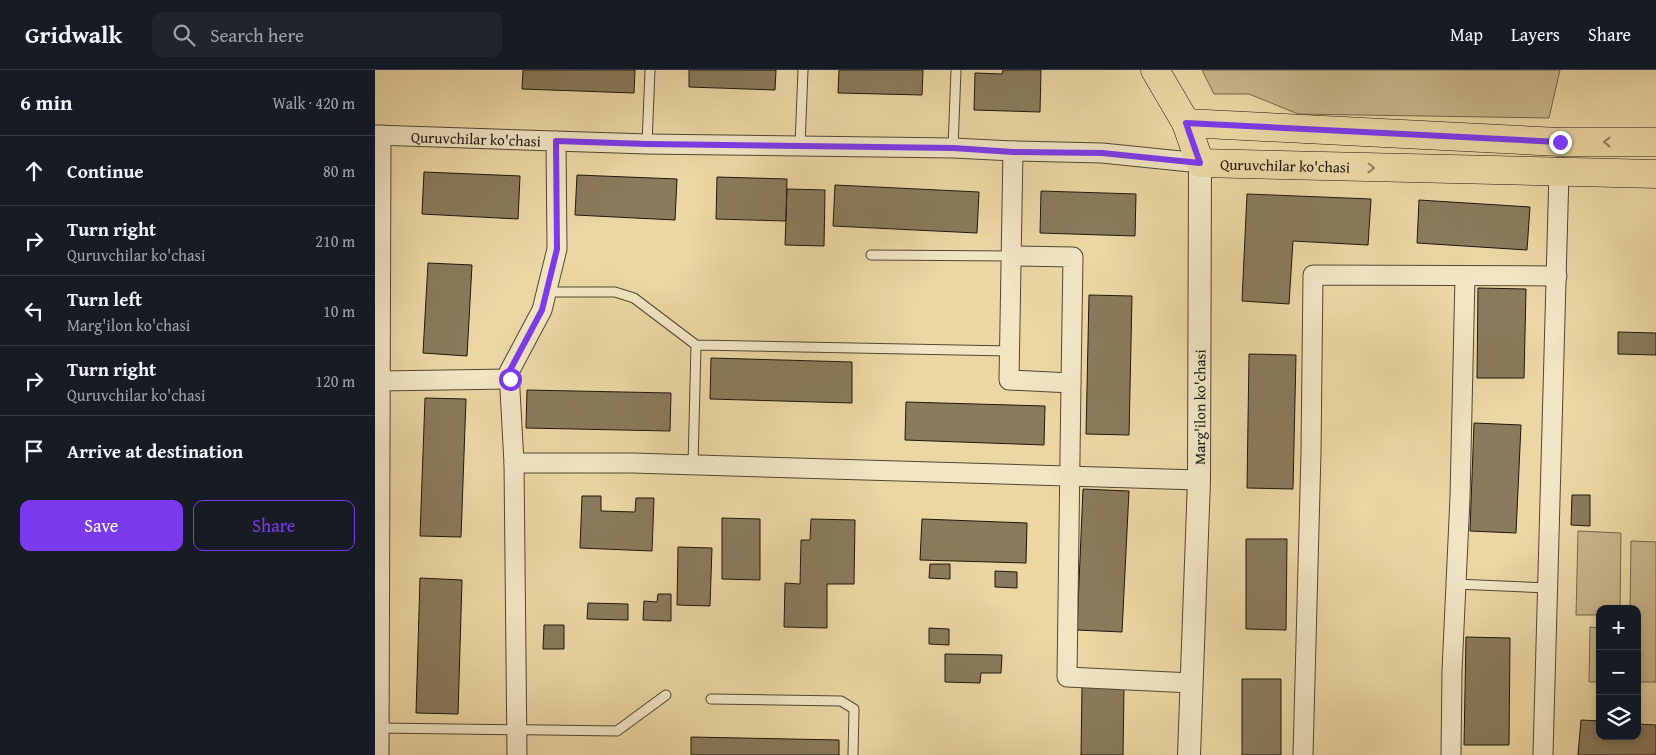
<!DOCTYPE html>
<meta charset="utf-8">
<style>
:root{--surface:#171b24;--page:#20242c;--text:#f1f3f6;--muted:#9ea1a6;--line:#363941;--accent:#7c3aed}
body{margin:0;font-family:"Gentium Book Plus",serif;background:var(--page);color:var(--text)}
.controls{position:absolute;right:15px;bottom:15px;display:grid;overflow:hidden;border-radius:10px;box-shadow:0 2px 8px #0003}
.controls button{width:45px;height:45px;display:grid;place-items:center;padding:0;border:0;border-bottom:1px solid var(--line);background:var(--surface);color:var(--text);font:25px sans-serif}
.stop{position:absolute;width:15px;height:15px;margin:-11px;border:4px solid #7c3aed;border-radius:50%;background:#fff}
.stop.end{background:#7c3aed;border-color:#fff;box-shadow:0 1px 5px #0008}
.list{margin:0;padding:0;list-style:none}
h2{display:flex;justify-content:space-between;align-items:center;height:65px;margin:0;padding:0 20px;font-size:21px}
h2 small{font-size:16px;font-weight:400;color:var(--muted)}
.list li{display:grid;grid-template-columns:32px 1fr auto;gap:15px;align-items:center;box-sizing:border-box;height:70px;padding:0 20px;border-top:1px solid var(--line)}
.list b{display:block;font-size:19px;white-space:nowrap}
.list p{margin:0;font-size:16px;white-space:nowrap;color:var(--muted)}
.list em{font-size:16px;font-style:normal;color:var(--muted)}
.actions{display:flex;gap:10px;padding:15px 20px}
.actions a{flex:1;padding:11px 0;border:1px solid var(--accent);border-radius:10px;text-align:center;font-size:18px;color:var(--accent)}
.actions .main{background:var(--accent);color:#fff}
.icon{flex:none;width:28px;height:28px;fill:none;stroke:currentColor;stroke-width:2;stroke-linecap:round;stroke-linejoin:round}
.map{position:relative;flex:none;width:1281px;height:685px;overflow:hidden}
header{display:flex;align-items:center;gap:30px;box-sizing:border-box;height:70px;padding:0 25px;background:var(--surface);border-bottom:1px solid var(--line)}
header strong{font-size:24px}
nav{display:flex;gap:28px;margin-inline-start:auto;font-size:18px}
.search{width:350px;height:45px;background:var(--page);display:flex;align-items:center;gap:12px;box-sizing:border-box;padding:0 18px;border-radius:10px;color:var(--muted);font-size:19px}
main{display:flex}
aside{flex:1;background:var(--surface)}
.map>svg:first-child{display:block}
.green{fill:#c8b68a;stroke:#74664c}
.building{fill:#897b5c;stroke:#20170d}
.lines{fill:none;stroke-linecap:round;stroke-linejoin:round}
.service-casing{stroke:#524733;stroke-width:11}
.minor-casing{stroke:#524733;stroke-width:21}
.tertiary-casing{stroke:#524733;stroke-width:24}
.primary-casing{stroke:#20170d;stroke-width:29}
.service{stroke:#f1e5c4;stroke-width:9}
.minor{stroke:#f1e5c4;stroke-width:19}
.tertiary{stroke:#f1e5c4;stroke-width:22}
.primary{stroke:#ead7a4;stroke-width:28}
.oneway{stroke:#8f8160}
.route{stroke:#7c3aed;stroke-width:6}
.labels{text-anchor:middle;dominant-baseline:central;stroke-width:4.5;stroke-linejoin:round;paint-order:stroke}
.street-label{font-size:15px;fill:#20170d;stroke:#f1e5c4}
</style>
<header>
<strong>Gridwalk</strong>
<div class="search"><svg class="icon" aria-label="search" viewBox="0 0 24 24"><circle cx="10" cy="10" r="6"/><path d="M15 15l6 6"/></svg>Search here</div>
<nav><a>Map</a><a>Layers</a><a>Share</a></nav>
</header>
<main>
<aside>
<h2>6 min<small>Walk · 420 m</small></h2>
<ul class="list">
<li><svg class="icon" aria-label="ahead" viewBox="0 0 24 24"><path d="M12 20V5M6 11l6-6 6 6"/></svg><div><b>Continue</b></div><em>80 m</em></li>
<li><svg class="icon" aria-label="right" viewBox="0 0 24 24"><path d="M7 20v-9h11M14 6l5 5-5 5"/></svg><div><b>Turn right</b><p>Quruvchilar ko'chasi</p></div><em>210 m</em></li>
<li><svg class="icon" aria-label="left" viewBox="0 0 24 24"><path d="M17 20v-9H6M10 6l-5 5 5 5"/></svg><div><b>Turn left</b><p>Marg'ilon ko'chasi</p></div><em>10 m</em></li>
<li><svg class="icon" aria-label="right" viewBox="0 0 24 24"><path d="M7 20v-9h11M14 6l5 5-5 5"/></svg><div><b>Turn right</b><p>Quruvchilar ko'chasi</p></div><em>120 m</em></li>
<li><svg class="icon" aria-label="arrive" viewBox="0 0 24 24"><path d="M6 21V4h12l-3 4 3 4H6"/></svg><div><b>Arrive at destination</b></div></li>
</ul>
<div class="actions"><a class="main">Save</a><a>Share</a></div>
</aside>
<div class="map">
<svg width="1281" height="685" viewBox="0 0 1281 685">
<rect width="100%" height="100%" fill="#ead7a4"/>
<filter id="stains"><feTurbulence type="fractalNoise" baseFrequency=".004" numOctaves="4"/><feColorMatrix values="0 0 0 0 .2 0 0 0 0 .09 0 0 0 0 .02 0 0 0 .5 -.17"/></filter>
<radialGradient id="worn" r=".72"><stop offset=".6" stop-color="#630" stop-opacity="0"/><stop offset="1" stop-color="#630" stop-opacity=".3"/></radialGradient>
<path class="green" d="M 827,0 L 1185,0 L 1174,48 L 923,44 L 874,24 L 839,24 Z
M 1203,461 L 1246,463 L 1245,539 L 1225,539 L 1225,545 L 1201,545 Z
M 1256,471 L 1281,472 L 1281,612 L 1262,612 L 1262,539 L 1255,539 Z
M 1215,557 L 1225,558 L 1225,612 L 1214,612 Z"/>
<path class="building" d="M 148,0 L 260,0 L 259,23 L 147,19 Z
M 314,0 L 401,0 L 400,20 L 314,17 Z
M 464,0 L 548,0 L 547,25 L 463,23 Z
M 628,0 L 666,0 L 665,42 L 599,40 L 600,3 L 627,4 Z
M 49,102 L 145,106 L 143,149 L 47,144 Z
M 202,105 L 302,109 L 300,150 L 200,145 Z
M 342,107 L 412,109 L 411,151 L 341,149 Z
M 460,115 L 604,122 L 602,163 L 458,156 Z
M 412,119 L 450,120 L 449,176 L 410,175 Z
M 666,121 L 761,124 L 760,166 L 665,163 Z
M 872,124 L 996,129 L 993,175 L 918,171 L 914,234 L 867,231 Z
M 1044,130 L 1155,137 L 1152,180 L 1042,173 Z
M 53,193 L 97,195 L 92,286 L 48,283 Z
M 1103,218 L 1151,219 L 1149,308 L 1102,308 Z
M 714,225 L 757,226 L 754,365 L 711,364 Z
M 1243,262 L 1281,263 L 1281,285 L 1243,284 Z
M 874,284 L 921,285 L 918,419 L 872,418 Z
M 336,288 L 477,292 L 477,333 L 335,329 Z
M 152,320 L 296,323 L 295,361 L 151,358 Z
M 50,328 L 91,329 L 86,467 L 45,466 Z
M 531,332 L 670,336 L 669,375 L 530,370 Z
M 1099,353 L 1146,355 L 1141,463 L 1095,461 Z
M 708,419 L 754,421 L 747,562 L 702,560 Z
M 1197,425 L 1215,425 L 1215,456 L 1196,455 Z
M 207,426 L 226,426 L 226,441 L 260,442 L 261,428 L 279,428 L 277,481 L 205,478 Z
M 347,448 L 385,449 L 385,510 L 347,509 Z
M 436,449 L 480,450 L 479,514 L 452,514 L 452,558 L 409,557 L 410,513 L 425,514 L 426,470 L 435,470 Z
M 547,449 L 652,453 L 651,493 L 545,490 Z
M 871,469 L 912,469 L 911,560 L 871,559 Z
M 303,477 L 337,478 L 335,536 L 302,535 Z
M 555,494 L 575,494 L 575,509 L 554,508 Z
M 620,501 L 642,502 L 642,518 L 620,517 Z
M 45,508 L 87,510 L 83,644 L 41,643 Z
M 283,524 L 296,524 L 296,551 L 268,550 L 269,531 L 282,532 Z
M 213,533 L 253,534 L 253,550 L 212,549 Z
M 169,555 L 189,555 L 189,579 L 168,579 Z
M 554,558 L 574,559 L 574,575 L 554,574 Z
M 1091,567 L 1135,568 L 1134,675 L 1089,675 Z
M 570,584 L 627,585 L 626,603 L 606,603 L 605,613 L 570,612 Z
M 867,609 L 906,609 L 906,685 L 867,685 Z
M 707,617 L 749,617 L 748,685 L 706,685 Z
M 1206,650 L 1225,651 L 1225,666 L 1262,666 L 1262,654 L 1281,655 L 1281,685 L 1203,685 Z
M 316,667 L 464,670 L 464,685 L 316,685 Z"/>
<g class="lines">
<defs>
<path id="service" d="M 272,74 L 275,0
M 425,76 L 428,0
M 578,78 L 581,0
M 496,185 L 636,186
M 171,222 L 240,222 L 259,228 L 321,275 L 635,281
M 318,395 L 321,275
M 1080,514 L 1173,518
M 336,629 L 466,631 L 479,639 L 478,685
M 5,658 L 242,661 L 291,625"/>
<g id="minor">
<path id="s1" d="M 0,65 L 272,74 L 578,78 L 638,81 L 727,83 L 825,93"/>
<path d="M 181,71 L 182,179 L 167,240 L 134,302 L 139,393 L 257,393 L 824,410"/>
<path d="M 638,81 L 634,310 L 696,313 L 692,607 L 817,613"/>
<path d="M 636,186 L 698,187 L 696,313"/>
<path d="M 5,311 L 135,309"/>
<path d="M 139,393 L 142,685"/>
<path d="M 4,685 L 6,65"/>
<path d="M 928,685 L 936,382 L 938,205 L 1182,206"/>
<path d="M 1076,685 L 1077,601 L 1085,427 L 1090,206"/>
<path d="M 1168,685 L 1184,102"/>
</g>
<g id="tertiary">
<path id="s2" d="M 814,685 L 824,410 L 825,93"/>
</g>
<g id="primary">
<path id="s3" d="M 780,0 L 811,53 L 825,93 L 1281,104"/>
<path d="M 811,53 L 1185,72 L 1281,72"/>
</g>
</defs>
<use href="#service" class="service-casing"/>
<use href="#minor" class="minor-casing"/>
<use href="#tertiary" class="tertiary-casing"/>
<use href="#primary" class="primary-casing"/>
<use href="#service" class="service"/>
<use href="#minor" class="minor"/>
<use href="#tertiary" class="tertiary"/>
<use href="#primary" class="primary"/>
</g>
<defs><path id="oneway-chevron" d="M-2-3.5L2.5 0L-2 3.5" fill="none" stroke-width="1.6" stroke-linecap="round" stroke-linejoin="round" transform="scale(1.25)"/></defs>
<g class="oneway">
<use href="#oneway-chevron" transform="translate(1232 72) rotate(-180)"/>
<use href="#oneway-chevron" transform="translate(996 98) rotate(1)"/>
</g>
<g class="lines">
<path class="route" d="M 135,309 L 134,302 L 167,240 L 182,179 L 181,71 L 272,74 L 578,78 L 638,82 L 727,83 L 825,93 L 811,53 L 1185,72"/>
</g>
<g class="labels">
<g class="street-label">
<text stroke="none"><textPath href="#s1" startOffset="101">Quruvchilar ko'chasi</textPath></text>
<text stroke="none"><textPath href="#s3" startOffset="189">Quruvchilar ko'chasi</textPath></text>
<text stroke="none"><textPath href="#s2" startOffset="348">Marg'ilon ko'chasi</textPath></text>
</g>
</g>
<rect width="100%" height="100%" filter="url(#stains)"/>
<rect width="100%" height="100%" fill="url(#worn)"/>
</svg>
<div class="controls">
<button>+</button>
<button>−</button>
<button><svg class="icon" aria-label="layers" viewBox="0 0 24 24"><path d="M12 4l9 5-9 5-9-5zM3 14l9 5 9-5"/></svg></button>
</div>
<div class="stop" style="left:135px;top:309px"></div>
<div class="stop end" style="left:1185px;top:72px"></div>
</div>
</main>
